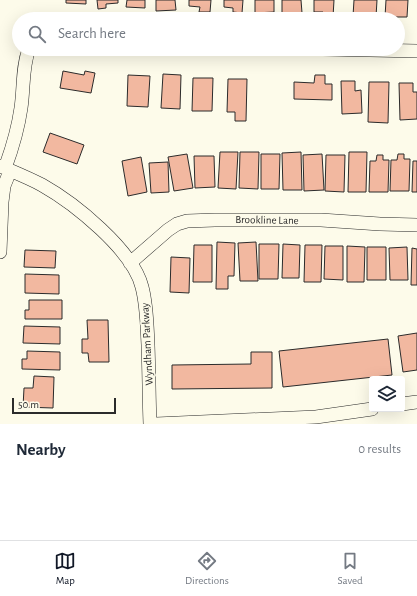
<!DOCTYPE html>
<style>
:root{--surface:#fff;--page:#f2f2f3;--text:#1f2937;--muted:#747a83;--line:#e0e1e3;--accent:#111827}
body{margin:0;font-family:"Alegreya Sans",sans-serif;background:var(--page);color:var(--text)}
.controls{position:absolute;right:12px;bottom:12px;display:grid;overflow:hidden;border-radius:4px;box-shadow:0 4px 16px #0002}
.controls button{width:36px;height:36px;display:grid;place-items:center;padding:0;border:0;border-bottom:1px solid var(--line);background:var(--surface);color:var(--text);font:20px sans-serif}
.scale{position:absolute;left:12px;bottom:10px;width:104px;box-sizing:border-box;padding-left:4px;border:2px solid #2b2b2b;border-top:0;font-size:11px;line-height:14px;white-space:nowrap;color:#2b2b2b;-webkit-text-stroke:3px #fdfbea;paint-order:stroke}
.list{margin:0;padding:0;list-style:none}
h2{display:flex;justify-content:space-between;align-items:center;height:52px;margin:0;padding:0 16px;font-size:17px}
h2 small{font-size:13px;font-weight:400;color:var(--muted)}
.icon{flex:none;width:22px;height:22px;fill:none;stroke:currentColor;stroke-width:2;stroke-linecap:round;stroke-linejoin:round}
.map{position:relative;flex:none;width:417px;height:424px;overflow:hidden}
.search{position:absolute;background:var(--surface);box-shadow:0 4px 16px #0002;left:12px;right:12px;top:12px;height:44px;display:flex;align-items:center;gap:10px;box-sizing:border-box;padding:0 14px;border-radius:22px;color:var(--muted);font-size:15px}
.sheet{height:116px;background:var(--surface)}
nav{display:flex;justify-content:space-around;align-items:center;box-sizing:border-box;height:56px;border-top:1px solid var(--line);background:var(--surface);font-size:11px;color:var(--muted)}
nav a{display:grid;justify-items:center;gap:2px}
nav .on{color:var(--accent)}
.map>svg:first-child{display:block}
.building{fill:#f2b8a0;stroke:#2b2b2b}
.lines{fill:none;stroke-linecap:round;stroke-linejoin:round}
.street-casing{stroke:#2b2b2b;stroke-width:14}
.street{stroke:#fdfbea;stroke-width:13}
.labels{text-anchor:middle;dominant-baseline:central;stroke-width:3;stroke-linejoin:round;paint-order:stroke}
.street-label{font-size:11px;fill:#2b2b2b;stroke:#fdfbea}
</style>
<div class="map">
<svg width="417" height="424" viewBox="0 0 417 424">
<rect width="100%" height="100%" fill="#fdfbea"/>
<path class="building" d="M 66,0 L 86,0 L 86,4 L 66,3 Z
M 97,0 L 118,0 L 118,3 L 106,4 L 106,8 L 98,9 Z
M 127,0 L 145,0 L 145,8 L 126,7 Z
M 156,0 L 175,0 L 176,10 L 156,11 Z
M 189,0 L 211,0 L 210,12 L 199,12 L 200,7 L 189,6 Z
M 224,0 L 243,0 L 242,13 L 233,12 L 233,8 L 224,7 Z
M 255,0 L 274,0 L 274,12 L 255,13 Z
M 282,0 L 301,0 L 302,13 L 282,13 Z
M 314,0 L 334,0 L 333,17 L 323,16 L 323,12 L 314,12 Z
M 354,0 L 377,0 L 376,17 L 353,16 Z
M 386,0 L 408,0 L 407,17 L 385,17 Z
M 63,71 L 84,75 L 85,71 L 95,73 L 91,93 L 60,88 Z
M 163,74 L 181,75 L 180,109 L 161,108 Z
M 128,75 L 150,76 L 148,107 L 127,106 Z
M 315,75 L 325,75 L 325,84 L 332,84 L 332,100 L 294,99 L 294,82 L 314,83 Z
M 193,78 L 213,78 L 212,111 L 192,111 Z
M 228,79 L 247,79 L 246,121 L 235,121 L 235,112 L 227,112 Z
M 341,81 L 355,81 L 355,91 L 361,90 L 362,113 L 342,114 Z
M 369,82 L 389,82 L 388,123 L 368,122 Z
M 399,83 L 413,83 L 413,92 L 417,92 L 417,119 L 400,120 Z
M 50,133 L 84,145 L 77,164 L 43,152 Z
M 220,152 L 238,152 L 236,189 L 218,188 Z
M 240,152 L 259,152 L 258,189 L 239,188 Z
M 301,152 L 302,190 L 283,190 L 282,153 Z
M 349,152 L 367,152 L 366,192 L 348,192 Z
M 187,154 L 193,188 L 174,191 L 168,157 Z
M 261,154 L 280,154 L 279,189 L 261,189 Z
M 322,154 L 324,190 L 304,191 L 303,155 Z
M 398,154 L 404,154 L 404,159 L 410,159 L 409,191 L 390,191 L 391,160 L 397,160 Z
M 326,155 L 345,155 L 344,192 L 325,191 Z
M 377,155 L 383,155 L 383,160 L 389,160 L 388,192 L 369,192 L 370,161 L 376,161 Z
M 194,156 L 214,156 L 215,187 L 195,188 Z
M 141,157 L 147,192 L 128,196 L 122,161 Z
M 413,161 L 417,161 L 417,192 L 412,192 Z
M 168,162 L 169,192 L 151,193 L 149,163 Z
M 217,242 L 235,243 L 234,276 L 228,276 L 228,289 L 216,289 Z
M 256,242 L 258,281 L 240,281 L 238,243 Z
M 259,244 L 279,244 L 278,279 L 259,279 Z
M 283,244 L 300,245 L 299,278 L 282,278 Z
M 194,245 L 212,245 L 212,282 L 193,282 Z
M 305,245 L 322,245 L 321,282 L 304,282 Z
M 325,246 L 343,246 L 343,280 L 324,279 Z
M 347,246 L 365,247 L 364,282 L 347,282 Z
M 367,247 L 386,247 L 386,280 L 367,280 Z
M 407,247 L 408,280 L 390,280 L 389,248 Z
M 412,248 L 417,249 L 417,285 L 411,285 Z
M 25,250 L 56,251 L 55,268 L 24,267 Z
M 171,257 L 190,258 L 189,293 L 170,292 Z
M 25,274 L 59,275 L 59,294 L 25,293 Z
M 29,300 L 62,300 L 62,319 L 25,319 L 25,310 L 29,310 Z
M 87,320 L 108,320 L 109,362 L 89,362 L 88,353 L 82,353 L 82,339 L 88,339 Z
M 24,326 L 60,327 L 60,344 L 23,343 Z
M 417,333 L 417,370 L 403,372 L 398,336 Z
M 388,339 L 392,375 L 283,387 L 279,351 Z
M 27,351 L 60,352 L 60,370 L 22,369 L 22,359 L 27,359 Z
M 251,352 L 272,352 L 272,388 L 172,389 L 172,365 L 251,364 Z
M 34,376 L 54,377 L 53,408 L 23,407 L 24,388 L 33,388 Z"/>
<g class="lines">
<defs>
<path id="street" d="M 323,49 L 417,51
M 0,166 C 14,172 29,178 42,185 C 74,203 133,250 142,287 C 147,306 147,326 148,345 C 149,371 149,398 150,424
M 5,168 C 12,149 18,129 21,108 C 24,88 22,67 29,49
M 0,252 L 2,202 L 4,186 L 10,171
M 130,263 L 168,230 L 177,224 L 187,221 L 215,220 L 321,220 L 380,224 L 417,225
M 402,404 L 417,402
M 156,424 L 316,417 L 372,409"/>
</defs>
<use href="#street" class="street-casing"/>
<use href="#street" class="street"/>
</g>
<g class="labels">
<g class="street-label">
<text transform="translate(267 220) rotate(1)">Brookline Lane</text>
<text transform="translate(147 344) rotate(-93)">Wyndham Parkway</text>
</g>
</g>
</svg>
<div class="controls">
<button><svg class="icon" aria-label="layers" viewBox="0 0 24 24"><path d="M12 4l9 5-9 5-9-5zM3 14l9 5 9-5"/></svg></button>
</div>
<div class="scale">50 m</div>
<div class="search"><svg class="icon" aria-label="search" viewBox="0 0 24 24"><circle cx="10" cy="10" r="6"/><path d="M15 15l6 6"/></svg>Search here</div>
</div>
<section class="sheet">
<h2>Nearby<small>0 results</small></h2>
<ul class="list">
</ul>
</section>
<nav>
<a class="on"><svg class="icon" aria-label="map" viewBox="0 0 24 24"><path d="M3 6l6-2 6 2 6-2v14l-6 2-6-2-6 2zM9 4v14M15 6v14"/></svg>Map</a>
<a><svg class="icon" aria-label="directions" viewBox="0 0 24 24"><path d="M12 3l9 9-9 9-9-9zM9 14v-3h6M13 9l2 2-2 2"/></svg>Directions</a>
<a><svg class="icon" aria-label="saved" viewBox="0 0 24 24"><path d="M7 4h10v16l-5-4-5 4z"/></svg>Saved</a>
</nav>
